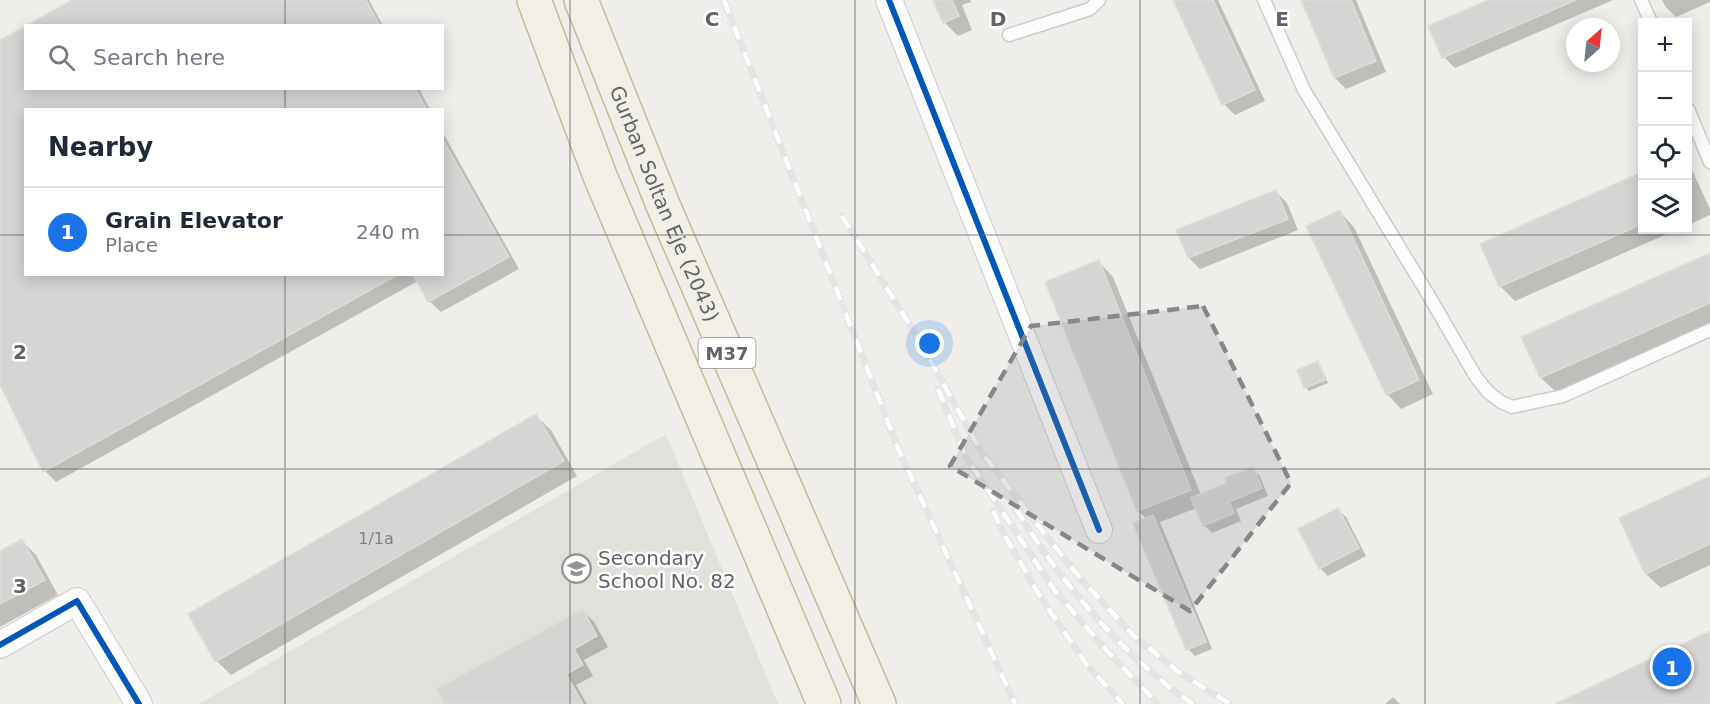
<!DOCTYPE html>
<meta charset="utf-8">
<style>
:root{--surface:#fff;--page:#f6f6f7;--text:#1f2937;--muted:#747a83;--line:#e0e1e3;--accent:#1a73e8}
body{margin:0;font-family:"DejaVu Sans",sans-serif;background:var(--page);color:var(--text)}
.controls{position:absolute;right:18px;top:18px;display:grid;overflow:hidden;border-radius:0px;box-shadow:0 3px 15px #0003}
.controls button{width:54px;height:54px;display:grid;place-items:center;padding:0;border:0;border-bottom:2px solid var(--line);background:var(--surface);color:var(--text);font:30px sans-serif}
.compass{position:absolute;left:1566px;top:18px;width:54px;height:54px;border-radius:50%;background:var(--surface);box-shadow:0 3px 15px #0003;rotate:27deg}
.you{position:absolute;left:930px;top:344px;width:21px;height:21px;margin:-15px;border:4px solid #fff;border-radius:50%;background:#1a73e8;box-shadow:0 0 0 9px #1a73e833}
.badge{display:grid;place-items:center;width:39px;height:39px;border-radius:50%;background:var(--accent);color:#fff;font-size:20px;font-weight:700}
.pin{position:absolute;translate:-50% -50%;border:3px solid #fff;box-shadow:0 2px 6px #0006}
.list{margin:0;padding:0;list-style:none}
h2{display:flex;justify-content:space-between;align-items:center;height:78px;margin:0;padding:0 24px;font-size:26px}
h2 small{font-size:20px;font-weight:400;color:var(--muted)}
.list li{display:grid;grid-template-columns:39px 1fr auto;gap:18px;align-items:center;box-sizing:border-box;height:90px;padding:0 24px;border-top:2px solid var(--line)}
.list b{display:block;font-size:22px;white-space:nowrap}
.list p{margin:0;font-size:20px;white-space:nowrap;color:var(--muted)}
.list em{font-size:20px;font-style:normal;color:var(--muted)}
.icon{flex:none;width:33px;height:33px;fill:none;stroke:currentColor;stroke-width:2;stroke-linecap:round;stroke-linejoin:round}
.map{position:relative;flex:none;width:1710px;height:704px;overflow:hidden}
.search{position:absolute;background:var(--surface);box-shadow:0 3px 15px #0003;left:24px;top:24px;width:420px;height:66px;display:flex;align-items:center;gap:15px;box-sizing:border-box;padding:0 21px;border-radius:0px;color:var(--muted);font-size:22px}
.panel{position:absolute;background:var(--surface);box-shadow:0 3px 15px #0003;left:24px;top:108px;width:420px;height:168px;border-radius:0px}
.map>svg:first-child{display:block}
.education{fill:#e2e0da}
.shadow{fill:#0003}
.building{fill:#d6d5d3;stroke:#deddd9;stroke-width:1.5}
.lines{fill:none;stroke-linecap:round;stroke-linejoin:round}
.service-casing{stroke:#cbcccc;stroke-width:15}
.minor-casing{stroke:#cbcccc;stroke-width:28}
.trunk-casing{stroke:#c8b996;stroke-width:36}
.service{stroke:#fdfcfc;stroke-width:12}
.minor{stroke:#fdfcfc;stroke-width:26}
.trunk{stroke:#f2f0e6;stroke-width:33}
.rail-casing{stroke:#e4e4e4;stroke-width:7}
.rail{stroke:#fff;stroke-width:4.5;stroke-dasharray:14;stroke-linecap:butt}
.cycleway-casing{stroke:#fff;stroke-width:10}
.cycleway{stroke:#0057b8;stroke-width:6}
.marked{fill:#84888a;fill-opacity:0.2;stroke:#84888a;stroke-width:4.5;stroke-dasharray:12 8;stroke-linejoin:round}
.grid{fill:none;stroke:#5f6368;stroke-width:1.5;stroke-opacity:0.55}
.labels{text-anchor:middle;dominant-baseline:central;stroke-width:5;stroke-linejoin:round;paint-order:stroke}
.number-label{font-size:16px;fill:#7e8184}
.shield{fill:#fff;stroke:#8f9295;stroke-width:1.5}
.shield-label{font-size:18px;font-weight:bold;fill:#5f6368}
.street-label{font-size:20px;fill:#5f6368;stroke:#fff}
.poi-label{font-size:20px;fill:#5f6368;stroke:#fff;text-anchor:start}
.grid-label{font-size:20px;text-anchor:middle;font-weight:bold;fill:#5f6368;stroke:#fff;stroke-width:5;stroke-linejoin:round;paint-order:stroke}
</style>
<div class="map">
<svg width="1710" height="704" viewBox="0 0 1710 704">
<rect width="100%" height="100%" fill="#efeeea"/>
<path class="education" d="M 666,434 L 778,704 L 199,704 Z"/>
<path class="shadow" d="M 75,0 L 369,0 L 383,26 L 29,26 Z
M 935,0 L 970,0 L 971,2 L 962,5 L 972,30 L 958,36 L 944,22 Z
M 1175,0 L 1218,0 L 1265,101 L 1235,115 L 1224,104 Z
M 1302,0 L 1356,0 L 1386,72 L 1346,89 L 1335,78 Z
M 1492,0 L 1613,0 L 1455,68 L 1444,57 Z
M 1662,0 L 1710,0 L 1710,2 L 1676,17 L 1665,6 Z
M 0,41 L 26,88 L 419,88 L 430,110 L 26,110 L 26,274 L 442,274 L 442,131 L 519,269 L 441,312 L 429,301 L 418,281 L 56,482 L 45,471 L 0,382 Z
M 1688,166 L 1693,172 L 1710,209 L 1710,215 L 1688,225 Z
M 1642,174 L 1642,230 L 1676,230 L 1515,301 L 1500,286 L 1482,245 Z
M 1276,192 L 1287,203 L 1298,230 L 1200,269 L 1189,258 Z
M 1340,212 L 1354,227 L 1433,394 L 1401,409 L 1387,394 Z
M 1710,255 L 1710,324 L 1556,392 L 1541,378 L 1523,338 Z
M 1099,262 L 1113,277 L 1201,495 L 1229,484 L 1252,469 L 1260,476 L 1268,496 L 1236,509 L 1241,521 L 1212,533 L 1204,525 L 1197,508 L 1160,522 L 1212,649 L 1195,656 L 1188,649 L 1147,519 L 1138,511 Z
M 1318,363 L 1321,367 L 1328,383 L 1309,391 L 1306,387 Z
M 536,416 L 551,430 L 577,476 L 231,675 L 217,661 Z
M 1710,478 L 1710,565 L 1661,588 L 1646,574 L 1621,519 Z
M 1338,510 L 1346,517 L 1366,556 L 1328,576 L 1320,568 Z
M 22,541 L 36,555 L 58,595 L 0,627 L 0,553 Z
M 582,610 L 594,622 L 608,647 L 584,660 L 593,676 L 576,685 L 587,704 L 447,704 Z
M 1393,697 L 1400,704 L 1385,704 Z"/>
<path class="building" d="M 72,0 L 366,0 L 380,26 L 26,26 Z
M 933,0 L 952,0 L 959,16 L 943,23 Z
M 1173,0 L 1213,0 L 1255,90 L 1222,105 Z
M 1301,0 L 1351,0 L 1376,61 L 1334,78 Z
M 1488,0 L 1576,0 L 1442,58 L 1428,26 Z
M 26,26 L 26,88 L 415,88 L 427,110 L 26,110 L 26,274 L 399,274 L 43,472 L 0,385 L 0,40 Z
M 442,138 L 509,257 L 428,302 L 413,274 L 442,274 Z
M 1642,172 L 1642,224 L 1499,287 L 1480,244 Z
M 1276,190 L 1288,219 L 1188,258 L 1176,230 Z
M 1340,210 L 1419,380 L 1386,395 L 1306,226 Z
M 1710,253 L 1710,303 L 1540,378 L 1521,337 Z
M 1099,260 L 1191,490 L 1137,511 L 1045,282 Z
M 1318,361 L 1325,380 L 1304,388 L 1297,370 Z
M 536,414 L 564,461 L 215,662 L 188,614 Z
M 1253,467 L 1262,488 L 1229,502 L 1234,513 L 1203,526 L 1191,498 L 1227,483 L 1225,478 Z
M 1710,476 L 1710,544 L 1645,574 L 1619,518 Z
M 1338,508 L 1359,548 L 1319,569 L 1298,529 Z
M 1153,515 L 1206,642 L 1186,650 L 1133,523 Z
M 22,539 L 45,580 L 0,604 L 0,551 Z
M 583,609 L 597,636 L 574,649 L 583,665 L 566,674 L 583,704 L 445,704 L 436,689 Z
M 1710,631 L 1710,704 L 1555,704 Z"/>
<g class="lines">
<defs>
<path id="service" d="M 1264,0 L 1304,90 L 1429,296 L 1476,377 L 1488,392 L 1501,402 L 1512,407 L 1563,396 L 1710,330
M 1641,0 L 1651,22
M 1009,35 L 1090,9 L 1099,0
M 1688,109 L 1710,162"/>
<path id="minor" d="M 889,0 L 1099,530
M 0,645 L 77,601 L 139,704"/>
<g id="trunk">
<path d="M 534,0 L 600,176 L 824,704"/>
<path id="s1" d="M 581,0 L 663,205 L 879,704"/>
</g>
</defs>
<use href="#service" class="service-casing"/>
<use href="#minor" class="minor-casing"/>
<use href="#trunk" class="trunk-casing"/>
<use href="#service" class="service"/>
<use href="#minor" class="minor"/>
<use href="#trunk" class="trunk"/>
<defs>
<path id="rail" d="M 724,0 L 898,448 L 1015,704
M 842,216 L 916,335 L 982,453 L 1037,524 L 1080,578 L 1134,636 L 1180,673 L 1230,704
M 938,389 L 966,457 L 1055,591 L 1108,652 L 1158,704
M 1016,509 C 1059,580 1124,658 1193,704
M 993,511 L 1005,536 L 1041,598 L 1087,665 L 1123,704"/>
</defs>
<use href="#rail" class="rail-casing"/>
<use href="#rail" class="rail"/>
<defs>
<path id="cycleway" d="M 889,0 L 1099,530
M 0,645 L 77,601 L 139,704"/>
</defs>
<use href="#cycleway" class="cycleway-casing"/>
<use href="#cycleway" class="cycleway"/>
</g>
<path class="marked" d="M 1203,306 L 1291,483 L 1190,611 L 950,466 L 1031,326 Z"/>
<path class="grid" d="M 285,0 L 285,26M 570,0 L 570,704M 855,0 L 855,704M 1140,0 L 1140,704M 1425,0 L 1425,704M 285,88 L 285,110M 0,235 L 26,235M 442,235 L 1710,235M 285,274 L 285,704M 0,469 L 1710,469"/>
<defs>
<symbol id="school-ring" viewBox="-11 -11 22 22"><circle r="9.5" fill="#fff" stroke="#919496" stroke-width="1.5"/><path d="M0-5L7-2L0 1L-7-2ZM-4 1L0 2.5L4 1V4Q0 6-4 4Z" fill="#919496"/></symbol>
</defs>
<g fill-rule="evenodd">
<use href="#school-ring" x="560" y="552" width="33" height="33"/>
</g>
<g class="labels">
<g class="number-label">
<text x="376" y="538">1/1а</text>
</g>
<rect class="shield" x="698.5" y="338" width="57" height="30" rx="4.5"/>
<g class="shield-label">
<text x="727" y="353">M37</text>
</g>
<g class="street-label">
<text stroke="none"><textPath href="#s1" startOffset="220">Gurban Soltan Eje (2043)</textPath></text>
</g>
<g class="poi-label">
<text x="598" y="558">Secondary<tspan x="598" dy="23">School No. 82</tspan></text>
</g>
</g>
<g class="grid-label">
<text x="712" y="26">C</text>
<text x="998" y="26">D</text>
<text x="1282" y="26">E</text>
<text x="20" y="359">2</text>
<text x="20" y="593">3</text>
</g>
</svg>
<div class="controls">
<button>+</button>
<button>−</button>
<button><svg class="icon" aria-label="locate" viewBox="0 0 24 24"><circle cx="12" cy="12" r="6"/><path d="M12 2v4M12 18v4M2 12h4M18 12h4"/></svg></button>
<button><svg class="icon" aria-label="layers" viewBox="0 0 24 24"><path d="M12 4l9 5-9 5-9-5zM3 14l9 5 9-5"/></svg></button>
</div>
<svg class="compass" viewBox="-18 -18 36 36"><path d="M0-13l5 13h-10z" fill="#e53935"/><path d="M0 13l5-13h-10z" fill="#747a83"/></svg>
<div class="you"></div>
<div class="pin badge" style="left:1672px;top:667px">1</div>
<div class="search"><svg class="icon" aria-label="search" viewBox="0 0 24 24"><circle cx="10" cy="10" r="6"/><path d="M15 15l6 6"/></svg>Search here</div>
<section class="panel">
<h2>Nearby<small></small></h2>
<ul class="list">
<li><span class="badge">1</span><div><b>Grain Elevator</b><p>Place</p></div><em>240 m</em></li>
</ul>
</section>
</div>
